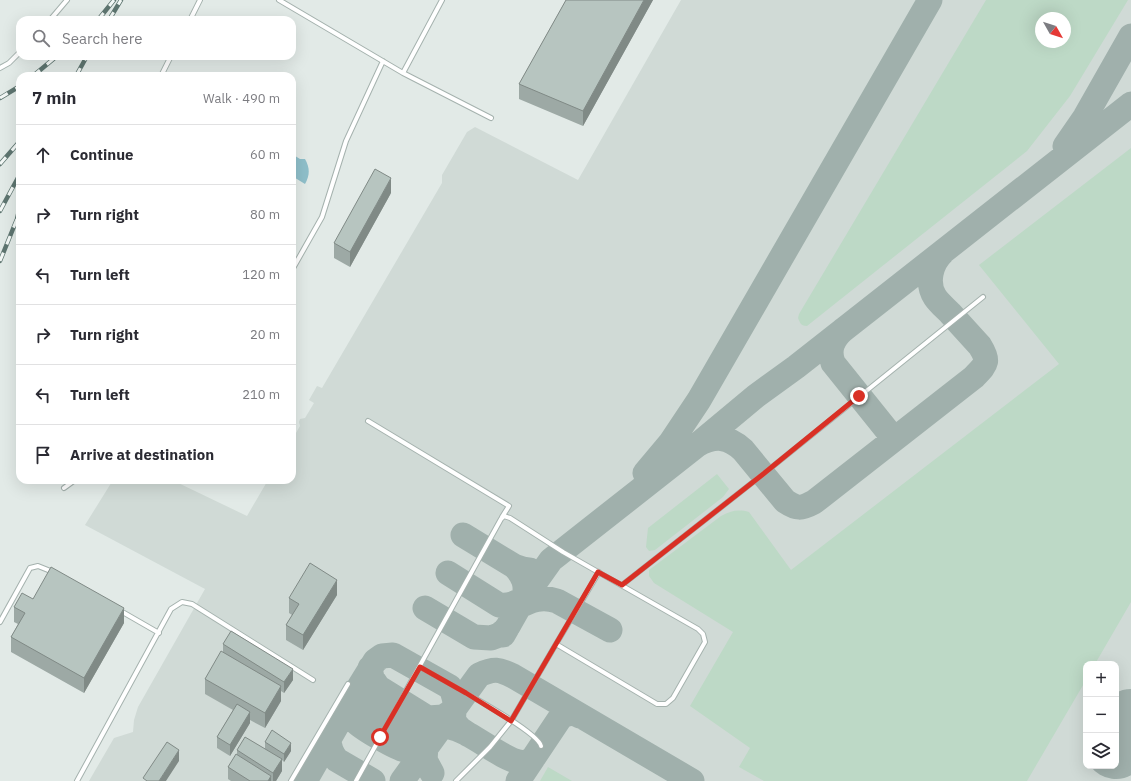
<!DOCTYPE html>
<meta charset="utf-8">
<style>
:root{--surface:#fff;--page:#f7f7f7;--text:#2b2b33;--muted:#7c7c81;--line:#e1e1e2}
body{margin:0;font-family:"IBM Plex Sans",sans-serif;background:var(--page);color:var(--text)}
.controls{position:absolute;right:12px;bottom:12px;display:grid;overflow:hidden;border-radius:8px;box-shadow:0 4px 16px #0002}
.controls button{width:36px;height:36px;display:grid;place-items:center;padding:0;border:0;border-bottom:1px solid var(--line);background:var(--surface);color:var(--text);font:20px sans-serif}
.compass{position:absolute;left:1035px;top:12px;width:36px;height:36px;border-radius:50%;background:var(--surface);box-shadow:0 4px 16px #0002;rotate:129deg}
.stop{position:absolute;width:12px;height:12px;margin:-9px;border:3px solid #d93025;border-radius:50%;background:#fff}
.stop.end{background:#d93025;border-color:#fff;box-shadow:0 1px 4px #0008}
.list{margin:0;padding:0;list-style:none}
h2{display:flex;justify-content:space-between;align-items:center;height:52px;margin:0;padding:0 16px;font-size:17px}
h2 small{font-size:13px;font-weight:400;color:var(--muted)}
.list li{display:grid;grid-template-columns:26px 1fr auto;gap:12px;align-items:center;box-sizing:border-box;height:60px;padding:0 16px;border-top:1px solid var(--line)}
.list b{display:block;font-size:15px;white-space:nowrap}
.list em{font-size:13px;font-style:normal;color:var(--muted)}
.icon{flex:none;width:22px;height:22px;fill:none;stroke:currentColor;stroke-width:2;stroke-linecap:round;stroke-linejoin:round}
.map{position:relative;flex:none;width:1131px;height:781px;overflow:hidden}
.search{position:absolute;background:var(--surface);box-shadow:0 4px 16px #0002;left:16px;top:16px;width:280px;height:44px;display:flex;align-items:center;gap:10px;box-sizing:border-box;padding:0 14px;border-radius:12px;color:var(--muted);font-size:15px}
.panel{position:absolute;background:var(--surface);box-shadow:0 4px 16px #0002;left:16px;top:72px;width:280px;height:412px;border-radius:12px}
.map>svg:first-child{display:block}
.built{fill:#d0dad6;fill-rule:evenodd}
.green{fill:#bdd9c6;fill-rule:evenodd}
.water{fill:#8fbfca}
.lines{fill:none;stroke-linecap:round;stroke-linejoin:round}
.taxiway{stroke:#a0b0ac;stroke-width:25}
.runway{stroke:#a0b0ac;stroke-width:64}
.service-casing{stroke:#a5b2ae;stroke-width:6}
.service{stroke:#fff;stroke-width:4}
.rail-casing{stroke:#5e7570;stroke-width:4.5}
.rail{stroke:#f2f7f5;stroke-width:3;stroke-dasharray:9;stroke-linecap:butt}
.wall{fill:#9da9a5}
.shaded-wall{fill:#808a86}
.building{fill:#b7c5c0;stroke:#808a86}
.route{stroke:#d93025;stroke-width:5}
</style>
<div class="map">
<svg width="1131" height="781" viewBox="0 0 1131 781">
<rect width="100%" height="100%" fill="#e2eae7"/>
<path class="built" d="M 681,0 L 1131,0 L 1131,781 L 89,781 L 114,738 L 133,732 L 134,720 L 138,707 L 205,589 L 85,525 L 113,480 L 172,480 L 247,516 L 268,480 L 292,480 L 292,440 L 300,426 L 299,422 L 300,419 L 305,418 L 314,403 L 309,400 L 317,386 L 322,388 L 442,183 L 442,175 L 467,132 L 475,127 L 578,180 ZM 1041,18 L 1065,18 L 1065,42 L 1041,42 ZM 1086,664 L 1116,664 L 1116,766 L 1086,766 Z"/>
<path class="green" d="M 986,0 L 1128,0 L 1070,96 L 1027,151 L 807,326 C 801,326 800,323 798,318 L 799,314 ZM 1041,18 L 1065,18 L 1065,42 L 1041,42 Z
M 1131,148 L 1131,602 L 1095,664 L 1086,664 L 1086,680 L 1027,781 L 764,781 L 739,767 L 750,748 L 690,706 L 733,632 L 654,583 L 649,576 L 649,570 L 721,516 C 730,511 738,509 749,512 L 791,570 L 1059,364 L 979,265 Z
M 717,474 L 729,489 L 723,497 L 655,550 L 649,551 L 646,547 L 648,528 Z
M 548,767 L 572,781 L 540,781 Z"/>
<path class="water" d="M 292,154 L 300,159 L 305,159 C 310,168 310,175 305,184 L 292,176 Z"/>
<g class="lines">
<path class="taxiway" d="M 1065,146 L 1085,117 L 1131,36
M 843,330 C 833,339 828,349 833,363 L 894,439
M 697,445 C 715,435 728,436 743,450 L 785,501 C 797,509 801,509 814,502 L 974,377 C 986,364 990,362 980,346 C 970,335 960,324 950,313 C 945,308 939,303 935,297 C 926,283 931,263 943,252
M 645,473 L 671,442 L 699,400 L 930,0
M 463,535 L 514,566 L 523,569 L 530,570
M 448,573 L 499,605 C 509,606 515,604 524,598 C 527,585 524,576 514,566
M 518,607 C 531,600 542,596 557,601 L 610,630
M 425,608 L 474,637 L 491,638 L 499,635 L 505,630 L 509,625
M 503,635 L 524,598 L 551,560 L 696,446 L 756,396 L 796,367 L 1131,104
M 370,668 L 372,678 L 378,687 L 428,718 L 443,717 L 454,710
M 367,687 C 359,690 354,693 351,701 C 349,707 350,716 355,721 C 361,728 396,748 405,750 C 413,751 420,748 426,746 L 425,760 L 432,773
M 354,695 L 375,661 L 382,656 L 393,655 L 450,687 C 459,704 452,706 454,722 L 460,729 L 469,735
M 368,705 L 413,733 C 425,737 433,733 442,725
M 453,728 C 473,732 509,766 526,762 C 529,762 531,760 534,757
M 329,739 C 329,747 331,753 337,760 L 373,781
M 305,781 L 352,699
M 402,781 L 479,675 C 494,668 499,669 513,676 L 692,781
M 518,781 L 560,718 C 567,713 572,712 580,716"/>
<path class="runway" d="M 1116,747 L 1131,721"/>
<defs>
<path id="service" d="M 279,0 L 403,73 L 491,118
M 50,20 L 67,0
M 190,20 L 200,0
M 0,68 L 9,63 L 20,52
M 403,73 L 442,0
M 161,76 L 171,56
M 292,270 L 322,217 L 346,141 L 383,61
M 368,421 L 509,506 L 502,517
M 64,488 L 75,480
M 622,585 L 762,475 L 983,297
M 119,610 L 159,633
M 0,622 L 30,568 L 38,566 L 53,572
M 556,644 L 599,572
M 420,667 C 438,678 538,730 541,746
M 77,781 L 171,609 L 182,602 L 192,604 L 313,680
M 291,781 L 348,684
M 356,781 L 501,519 L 504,516 L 510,518 L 563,552 L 698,629 L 703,634 L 705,642 L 673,698 L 666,704 L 657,704 L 556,644 L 511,721 L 490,747 L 456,781"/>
</defs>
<use href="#service" class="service-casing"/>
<use href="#service" class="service"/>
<defs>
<path id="rail" d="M 98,20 L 114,0
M 109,20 L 121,0
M 33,76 L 57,56
M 76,76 L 87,56
M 0,98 L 20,86
M 0,164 L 20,141
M 0,211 L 20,174
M 0,261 L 17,219 L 20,206"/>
</defs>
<use href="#rail" class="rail-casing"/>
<use href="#rail" class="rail"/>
</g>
<path class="wall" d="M 566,0 L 653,0 L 583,126 L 519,99 L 519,84 Z
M 391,193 L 350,267 L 334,258 L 334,243 Z
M 337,595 L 303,650 L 286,640 L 286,625 L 292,615 L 289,613 L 289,598 Z
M 33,599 L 124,623 L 84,693 L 11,652 L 11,637 L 18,624 L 14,622 L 14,607 Z
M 223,644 L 293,680 L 284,693 L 281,691 L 281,701 L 265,728 L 250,720 L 250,723 L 230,756 L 217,748 L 217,737 L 233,710 L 205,694 L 205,679 L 223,652 Z
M 265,742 L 291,751 L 284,762 L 282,760 L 282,771 L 276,781 L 231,781 L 228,779 L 228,767 L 237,755 L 237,750 L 265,749 Z"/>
<path class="shaded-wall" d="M 644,0 L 653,0 L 583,126 L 583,111 Z
M 391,178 L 391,193 L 350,267 L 350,252 Z
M 337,580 L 337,595 L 303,650 L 303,635 Z
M 124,608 L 124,623 L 84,693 L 84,678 Z
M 293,669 L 293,680 L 284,693 L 284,682 Z
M 281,686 L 281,701 L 265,728 L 265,713 Z
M 250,712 L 250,723 L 230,756 L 230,745 Z
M 291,743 L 291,751 L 284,762 L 284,754 Z
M 179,750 L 179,761 L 166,781 L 159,781 Z
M 282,759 L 282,771 L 276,781 L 273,781 L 273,773 Z
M 271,776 L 271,781 L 268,781 Z"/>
<path class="building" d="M 566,0 L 644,0 L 583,111 L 519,84 Z
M 375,169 L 391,178 L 350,252 L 334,243 Z
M 310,563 L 337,580 L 303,635 L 286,625 L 299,604 L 289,598 Z
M 51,567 L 124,608 L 84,678 L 11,637 L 25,613 L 14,607 L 22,593 L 33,599 Z
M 231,631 L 293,669 L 284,682 L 223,644 Z
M 221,651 L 281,686 L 265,713 L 205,679 Z
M 237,704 L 250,712 L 230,745 L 217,737 Z
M 272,730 L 291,743 L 284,754 L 265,742 Z
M 245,737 L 282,759 L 273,773 L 237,750 Z
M 167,742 L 179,750 L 159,781 L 147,781 L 143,778 Z
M 236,754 L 271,776 L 268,781 L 250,781 L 228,767 Z"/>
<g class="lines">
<path class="route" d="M 380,737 L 420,667 L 466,693 L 511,721 L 598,572 L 622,585 L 762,475 L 859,396"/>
</g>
</svg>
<div class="controls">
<button>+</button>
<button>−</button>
<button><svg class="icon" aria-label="layers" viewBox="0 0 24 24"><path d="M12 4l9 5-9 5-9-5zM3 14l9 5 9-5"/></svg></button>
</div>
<svg class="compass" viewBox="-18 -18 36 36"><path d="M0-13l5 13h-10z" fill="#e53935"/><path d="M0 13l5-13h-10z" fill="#7c7c81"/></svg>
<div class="stop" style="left:380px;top:737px"></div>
<div class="stop end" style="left:859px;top:396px"></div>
<div class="search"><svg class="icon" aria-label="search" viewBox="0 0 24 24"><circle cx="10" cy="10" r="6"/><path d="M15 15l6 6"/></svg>Search here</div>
<section class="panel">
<h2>7 min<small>Walk · 490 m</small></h2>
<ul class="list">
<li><svg class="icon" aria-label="ahead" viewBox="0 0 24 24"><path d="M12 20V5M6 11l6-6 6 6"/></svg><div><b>Continue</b></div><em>60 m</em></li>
<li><svg class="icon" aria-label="right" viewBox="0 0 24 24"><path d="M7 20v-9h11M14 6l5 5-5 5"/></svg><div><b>Turn right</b></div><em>80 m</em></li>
<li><svg class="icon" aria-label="left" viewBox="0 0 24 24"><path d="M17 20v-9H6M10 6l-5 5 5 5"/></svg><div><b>Turn left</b></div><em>120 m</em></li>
<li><svg class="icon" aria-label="right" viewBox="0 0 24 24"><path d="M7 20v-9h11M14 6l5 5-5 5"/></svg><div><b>Turn right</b></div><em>20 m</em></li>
<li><svg class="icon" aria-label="left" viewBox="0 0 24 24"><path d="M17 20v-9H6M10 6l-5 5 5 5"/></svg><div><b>Turn left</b></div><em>210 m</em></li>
<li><svg class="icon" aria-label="arrive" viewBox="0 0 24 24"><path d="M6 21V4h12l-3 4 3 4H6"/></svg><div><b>Arrive at destination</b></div></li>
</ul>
</section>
</div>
